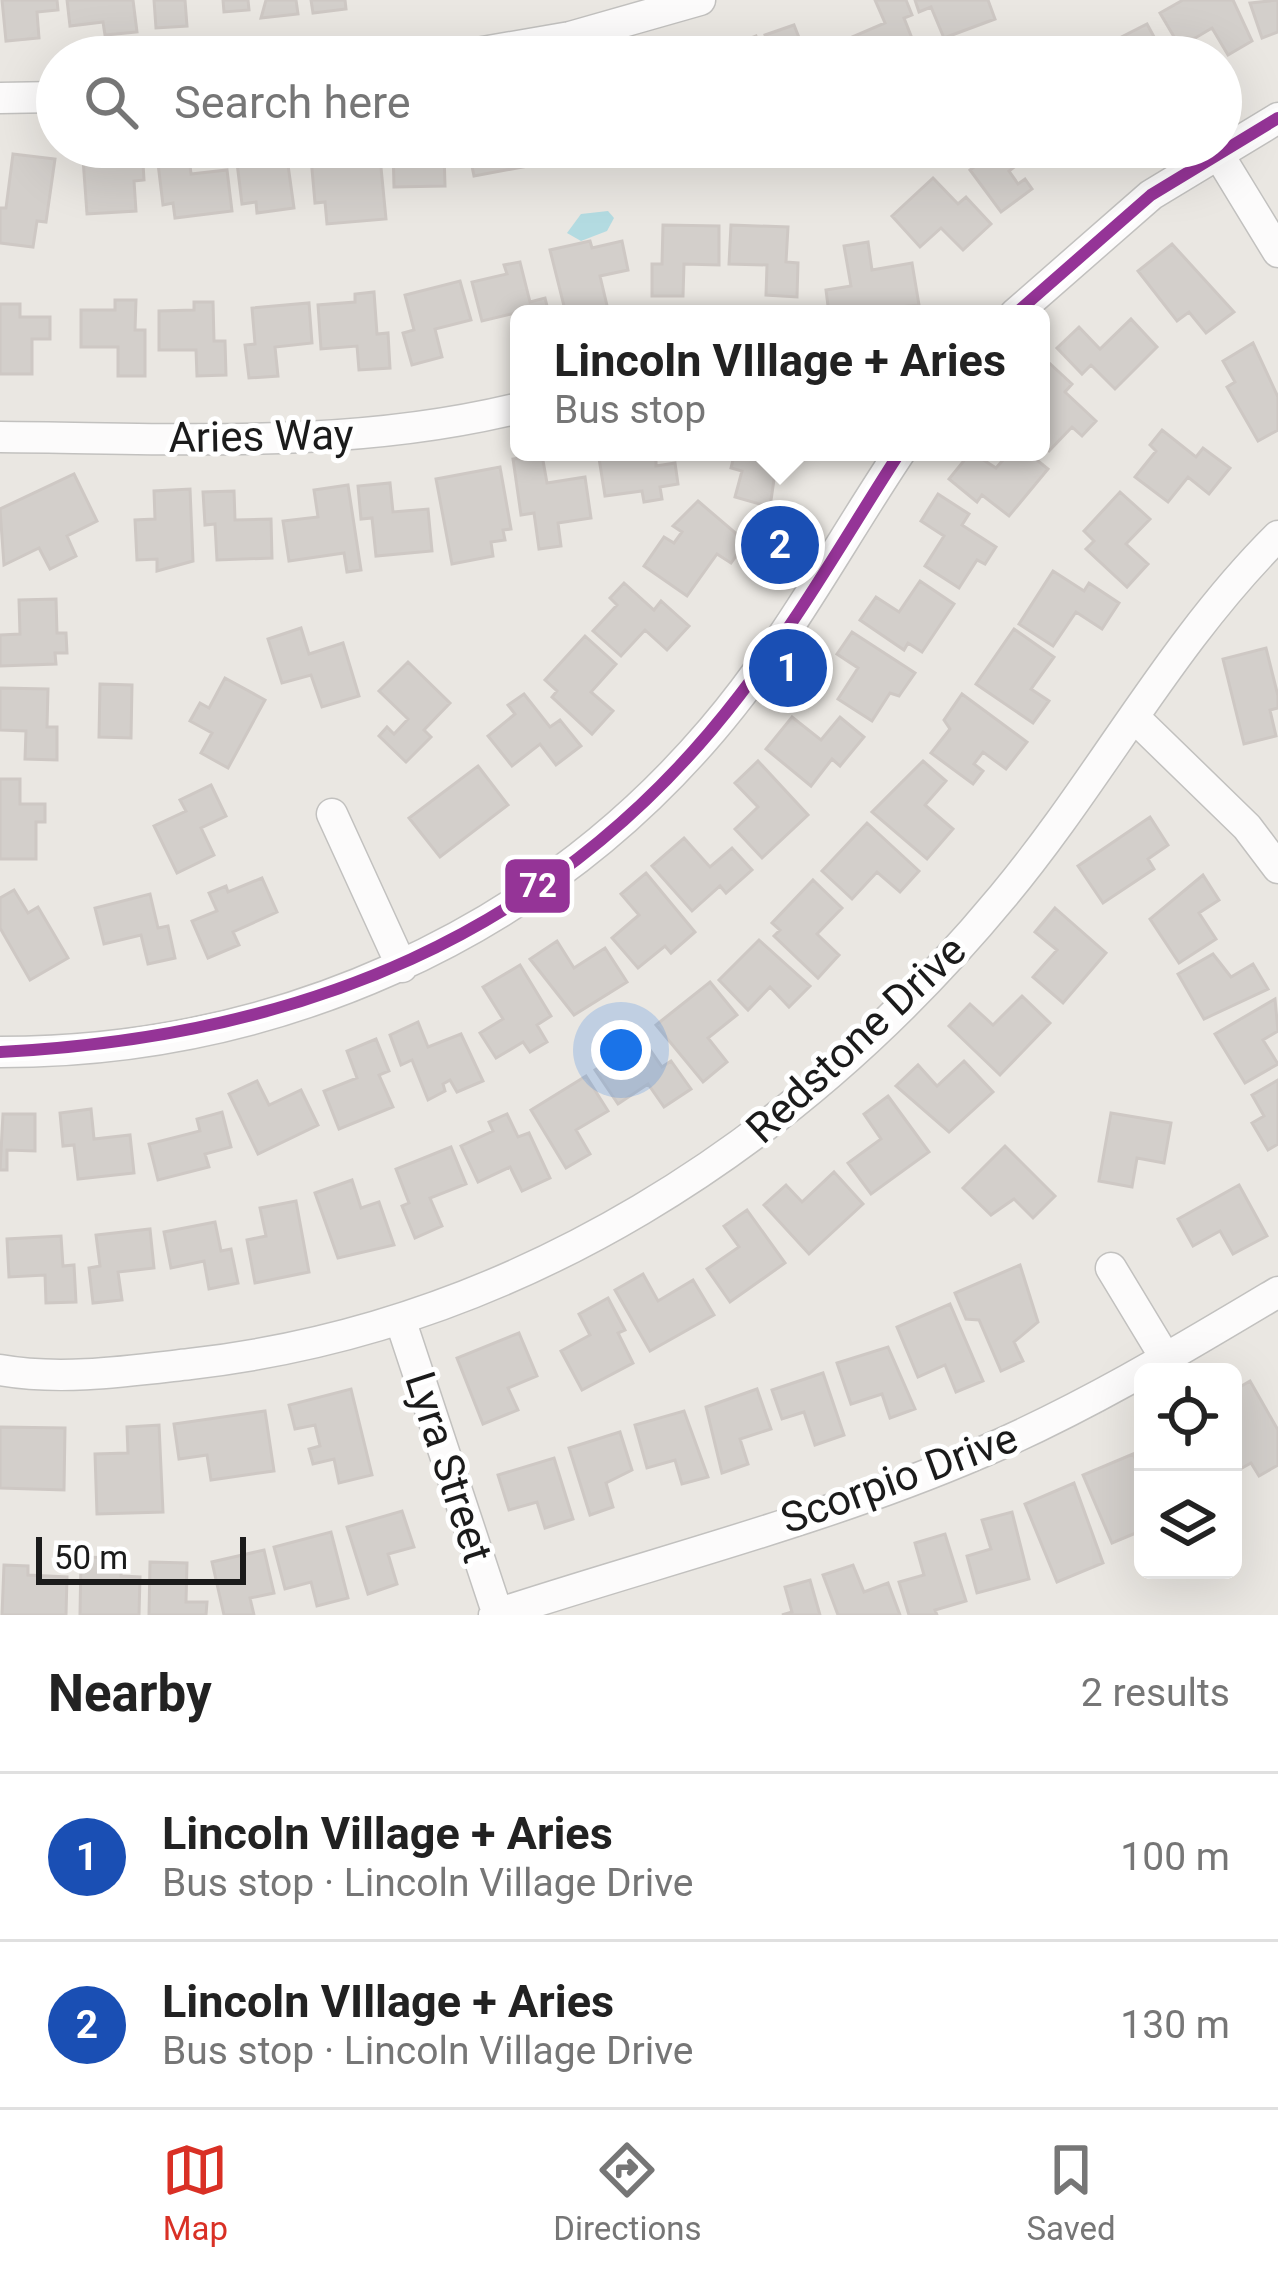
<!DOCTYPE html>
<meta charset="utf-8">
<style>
:root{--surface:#fff;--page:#f6f6f6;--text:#222;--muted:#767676;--line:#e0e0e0;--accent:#d93025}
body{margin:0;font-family:Roboto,sans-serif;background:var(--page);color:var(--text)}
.controls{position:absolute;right:36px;bottom:36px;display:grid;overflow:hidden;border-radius:18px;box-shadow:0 12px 48px #0002}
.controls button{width:108px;height:108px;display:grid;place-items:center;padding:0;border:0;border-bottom:3px solid var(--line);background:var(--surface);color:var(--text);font:60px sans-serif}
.scale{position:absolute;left:36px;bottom:30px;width:210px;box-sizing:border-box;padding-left:12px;border:6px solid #1b1b1b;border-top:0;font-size:33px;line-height:42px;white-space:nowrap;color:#1b1b1b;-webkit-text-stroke:9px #fff;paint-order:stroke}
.you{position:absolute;left:621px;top:1050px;width:42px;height:42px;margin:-30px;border:9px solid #fff;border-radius:50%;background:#1a73e8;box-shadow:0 0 0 18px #1a73e833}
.badge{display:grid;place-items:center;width:78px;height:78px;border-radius:50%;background:var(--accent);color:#fff;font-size:39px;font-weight:700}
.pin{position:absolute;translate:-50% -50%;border:6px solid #fff;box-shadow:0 3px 12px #0006}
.popup{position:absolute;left:510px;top:305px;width:540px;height:156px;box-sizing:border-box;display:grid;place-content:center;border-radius:18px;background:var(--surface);filter:drop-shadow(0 3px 9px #0005);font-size:39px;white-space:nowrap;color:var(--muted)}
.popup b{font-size:45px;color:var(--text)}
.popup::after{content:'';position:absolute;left:50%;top:100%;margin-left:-24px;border:24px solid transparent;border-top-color:var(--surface)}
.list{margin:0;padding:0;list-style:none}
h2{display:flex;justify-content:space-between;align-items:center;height:156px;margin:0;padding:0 48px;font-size:51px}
h2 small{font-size:39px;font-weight:400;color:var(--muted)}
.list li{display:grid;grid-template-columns:78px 1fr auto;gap:36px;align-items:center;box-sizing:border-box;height:168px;padding:0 48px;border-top:3px solid var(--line)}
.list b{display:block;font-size:45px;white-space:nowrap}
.list p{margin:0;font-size:39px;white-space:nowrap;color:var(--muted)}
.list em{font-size:39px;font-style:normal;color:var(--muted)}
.icon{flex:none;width:66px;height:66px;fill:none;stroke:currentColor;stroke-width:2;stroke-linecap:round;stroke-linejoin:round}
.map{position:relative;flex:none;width:1278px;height:1615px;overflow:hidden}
.search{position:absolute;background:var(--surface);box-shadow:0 12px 48px #0002;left:36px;right:36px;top:36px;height:132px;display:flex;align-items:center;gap:30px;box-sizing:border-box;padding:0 42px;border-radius:66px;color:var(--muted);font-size:45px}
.sheet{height:492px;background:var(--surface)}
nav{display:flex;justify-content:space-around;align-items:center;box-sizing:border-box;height:168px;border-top:3px solid var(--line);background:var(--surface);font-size:33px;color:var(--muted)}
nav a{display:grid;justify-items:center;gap:6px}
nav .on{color:var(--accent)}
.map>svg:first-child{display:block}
.water{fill:#b3dbe1}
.building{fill:#d3cfcb;stroke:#cec8c4;stroke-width:3}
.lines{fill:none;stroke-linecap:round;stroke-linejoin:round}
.minor-casing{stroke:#c2c1bf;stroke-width:33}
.minor{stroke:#fcfbfb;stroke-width:30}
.bus-1-casing{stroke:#fff;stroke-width:21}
.bus-1{stroke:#953497;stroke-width:12}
.labels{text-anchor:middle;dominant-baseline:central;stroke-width:10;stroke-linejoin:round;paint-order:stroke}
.street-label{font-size:42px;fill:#1b1b1b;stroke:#fff}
.line-badge{stroke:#fff;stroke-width:4.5}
.badge-label{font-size:33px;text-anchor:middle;font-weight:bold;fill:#fff}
</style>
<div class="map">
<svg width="1278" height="1615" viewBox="0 0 1278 1615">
<rect width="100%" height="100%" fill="#eae7e2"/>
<path class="water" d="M 608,211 L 614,218 L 607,231 L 581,241 L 567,233 L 581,214 Z"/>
<path class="building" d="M 2,0 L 57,0 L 58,10 L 37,12 L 39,38 L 6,41 Z
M 67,0 L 133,0 L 137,32 L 105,35 L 103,22 L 70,26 Z
M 154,0 L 185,0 L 187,26 L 156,28 Z
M 223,0 L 248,0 L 249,10 L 224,12 Z
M 266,0 L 296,0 L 298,14 L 261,18 Z
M 311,0 L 345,0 L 346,9 L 313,13 Z
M 875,0 L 906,0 L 912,15 L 904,18 L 917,51 L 902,57 L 860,57 L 852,37 L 885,23 Z
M 915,0 L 988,0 L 995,19 L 944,38 L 931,7 L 919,12 Z
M 1183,0 L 1233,0 L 1252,41 L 1228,55 L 1212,28 L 1180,47 L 1160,13 Z
M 1278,0 L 1278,32 L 1262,38 L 1250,3 Z
M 1147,24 L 1165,57 L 1107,57 L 1102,47 Z
M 794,25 L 806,55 L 841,42 L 847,57 L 773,57 L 765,35 Z
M 756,36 L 764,57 L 720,57 L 718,51 Z
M 104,147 L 142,147 L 144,180 L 134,181 L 136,211 L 87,214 L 83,159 L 105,158 Z
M 156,147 L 188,147 L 191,174 L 227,170 L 232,211 L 175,218 L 173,203 L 163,205 Z
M 270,147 L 300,147 L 302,163 L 288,165 L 294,208 L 257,213 L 256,202 L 242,204 L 237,163 L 271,158 Z
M 310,147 L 379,147 L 386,219 L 327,224 L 325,202 L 315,203 Z
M 393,147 L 455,147 L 455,152 L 444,152 L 445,186 L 394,187 Z
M 468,147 L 541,147 L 544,163 L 474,176 Z
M 550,147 L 607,147 L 609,157 L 553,166 Z
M 965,147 L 1032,147 L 1035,151 L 1009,171 L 1018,184 L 1025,179 L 1032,189 L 1001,212 L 970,170 L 978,164 Z
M 1043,147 L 1081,147 L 1057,165 Z
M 13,154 L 55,159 L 46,222 L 37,221 L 33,247 L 0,243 L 0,208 L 6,208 Z
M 933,178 L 958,204 L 966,197 L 991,224 L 963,250 L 941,228 L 920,247 L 892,216 Z
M 663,225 L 719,226 L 719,265 L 684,264 L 683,296 L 652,296 L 652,264 L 662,264 Z
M 731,225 L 788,227 L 786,262 L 798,263 L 797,297 L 766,295 L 767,265 L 729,264 Z
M 590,241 L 592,248 L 622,241 L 628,270 L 600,276 L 609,314 L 566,314 L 550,250 Z
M 868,242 L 872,270 L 912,263 L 919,305 L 829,314 L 826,290 L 851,286 L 844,246 Z
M 1172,244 L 1234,312 L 1206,333 L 1189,312 L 1177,321 L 1138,271 Z
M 520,262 L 530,302 L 545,298 L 549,314 L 519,314 L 519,330 L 515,313 L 482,321 L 472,282 L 507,274 L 504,265 Z
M 460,281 L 471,320 L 435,329 L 442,357 L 412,365 L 403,333 L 414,330 L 405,295 Z
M 374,292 L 377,334 L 388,333 L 390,368 L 359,370 L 357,346 L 321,349 L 318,305 L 355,302 L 355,294 Z
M 115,300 L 136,300 L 135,330 L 145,330 L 145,376 L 118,376 L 118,347 L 81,347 L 81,310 L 115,310 Z
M 194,302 L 213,302 L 214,341 L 225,341 L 226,375 L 197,376 L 196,350 L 159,350 L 159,311 L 194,310 Z
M 309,303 L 312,343 L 275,347 L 278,376 L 249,378 L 245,345 L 255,344 L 252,308 Z
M 0,304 L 20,304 L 20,317 L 50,317 L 50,339 L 32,339 L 32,374 L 0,374 Z
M 1131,319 L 1157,347 L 1115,389 L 1091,365 L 1082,374 L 1057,348 L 1079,327 L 1100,349 Z
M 1253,343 L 1278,397 L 1278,430 L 1258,441 L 1227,387 L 1235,382 L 1223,361 Z
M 1046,360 L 1072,384 L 1065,392 L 1096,421 L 1082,436 L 1072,427 L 1049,451 L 1041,444 L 1041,404 L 1046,399 L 1041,394 L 1041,365 Z
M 1162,430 L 1196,457 L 1203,448 L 1230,468 L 1209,494 L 1188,477 L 1168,502 L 1135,477 L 1156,451 L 1150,445 Z
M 598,452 L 668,452 L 668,457 L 656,459 L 656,466 L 675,463 L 678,484 L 660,487 L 662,499 L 644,502 L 642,491 L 605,496 Z
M 735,452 L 778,452 L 770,507 L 735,497 L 742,471 L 731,468 Z
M 971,452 L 996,468 L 1010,452 L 1027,452 L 1048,469 L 1009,516 L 982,495 L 977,502 L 949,479 Z
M 542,455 L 547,483 L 585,477 L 591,518 L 558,523 L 561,546 L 539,549 L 534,513 L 521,515 L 513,459 Z
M 500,467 L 511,529 L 503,530 L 505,540 L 491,542 L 493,556 L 452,564 L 436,479 Z
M 74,474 L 97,521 L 67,536 L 76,556 L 50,569 L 39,548 L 4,565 L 0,509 Z
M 390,483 L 393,512 L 428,509 L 432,551 L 376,556 L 372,518 L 361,519 L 358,486 Z
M 348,485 L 361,570 L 347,572 L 344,553 L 289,561 L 283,521 L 318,517 L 314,490 Z
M 190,489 L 193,561 L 157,571 L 157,559 L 137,560 L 135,520 L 155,519 L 154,491 Z
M 234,491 L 235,520 L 271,519 L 272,558 L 217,560 L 215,524 L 205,525 L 203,492 Z
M 1120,492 L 1150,519 L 1126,544 L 1148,564 L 1127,587 L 1086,549 L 1094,541 L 1084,531 Z
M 938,494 L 969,514 L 962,525 L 996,547 L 985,564 L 977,560 L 959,588 L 925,566 L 944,536 L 921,521 Z
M 698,501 L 746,542 L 731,563 L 717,554 L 687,596 L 644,566 L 664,537 L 674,543 L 682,532 L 673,526 Z
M 1053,571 L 1084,591 L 1089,583 L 1119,603 L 1102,629 L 1076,612 L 1053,646 L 1019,624 Z
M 920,581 L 954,604 L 922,652 L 908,643 L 904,650 L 860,620 L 876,597 L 899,612 Z
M 624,583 L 654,610 L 661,601 L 689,626 L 667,650 L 645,630 L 621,656 L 593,631 L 617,605 L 610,598 Z
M 56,599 L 57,633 L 66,633 L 67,653 L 55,653 L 56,664 L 0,666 L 0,635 L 20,634 L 19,600 Z
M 301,628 L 309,654 L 343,643 L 359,696 L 322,707 L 311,675 L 282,683 L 268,639 Z
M 1014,629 L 1054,657 L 1031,689 L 1049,701 L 1033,723 L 976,684 Z
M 852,632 L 915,673 L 899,696 L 890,693 L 872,721 L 838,699 L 858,668 L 837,654 Z
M 585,636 L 616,664 L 591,692 L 613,711 L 592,734 L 552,697 L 557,691 L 545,680 Z
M 1266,648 L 1278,696 L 1278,708 L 1270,710 L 1276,736 L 1244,744 L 1223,659 Z
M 408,662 L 450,703 L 424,730 L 431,737 L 406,762 L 379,736 L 387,727 L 394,734 L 408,719 L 379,691 Z
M 225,678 L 265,700 L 228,768 L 201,753 L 212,733 L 190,721 L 200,703 L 209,708 Z
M 100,684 L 132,685 L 131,738 L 99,737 Z
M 0,688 L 48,689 L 47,727 L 57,727 L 57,760 L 25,759 L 26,731 L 0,730 Z
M 524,694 L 550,727 L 560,720 L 581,746 L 556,765 L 540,744 L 512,766 L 488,736 L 515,714 L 508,705 Z
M 962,694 L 1027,742 L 1006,769 L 983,752 L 974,764 L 983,771 L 973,784 L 931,753 L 950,729 L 944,720 Z
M 792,717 L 821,740 L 840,717 L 864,737 L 840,766 L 832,759 L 811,786 L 766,749 Z
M 758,761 L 808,815 L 762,858 L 735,829 L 758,807 L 735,783 Z
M 923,761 L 946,781 L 925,805 L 953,829 L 927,859 L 872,812 Z
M 478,766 L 508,805 L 440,857 L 409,818 Z
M 0,779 L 20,779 L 20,804 L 45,804 L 45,822 L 36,822 L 36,859 L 0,859 Z
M 211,785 L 226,816 L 201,828 L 214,855 L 177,873 L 154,826 L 186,811 L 180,800 Z
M 1150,817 L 1168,845 L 1148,859 L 1154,869 L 1103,903 L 1078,866 Z
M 867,823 L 919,871 L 900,892 L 877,872 L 852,899 L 822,871 Z
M 684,838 L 710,867 L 732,848 L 752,870 L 726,893 L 720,886 L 692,911 L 652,866 Z
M 646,873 L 695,932 L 671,953 L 665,946 L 638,968 L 612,938 L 639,915 L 621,894 Z
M 1203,875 L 1219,900 L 1199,913 L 1216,939 L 1179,963 L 1150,919 Z
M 262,878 L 277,912 L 233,932 L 239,945 L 208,958 L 192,921 L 217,911 L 209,893 L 226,886 L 228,892 Z
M 813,880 L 842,908 L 817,934 L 839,955 L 818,978 L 774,936 L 780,930 L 772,923 Z
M 14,890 L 28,913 L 38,907 L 68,958 L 30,980 L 0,928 L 0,898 Z
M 150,894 L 158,928 L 168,926 L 175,958 L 148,964 L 141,935 L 104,944 L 95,908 Z
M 1055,908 L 1106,953 L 1063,1003 L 1033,977 L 1057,950 L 1035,932 Z
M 759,940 L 810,986 L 789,1007 L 770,987 L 748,1010 L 719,980 Z
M 557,941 L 574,968 L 605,948 L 627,982 L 574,1015 L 530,959 Z
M 1213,954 L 1231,977 L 1253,964 L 1268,989 L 1204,1019 L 1178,974 Z
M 520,965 L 551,1016 L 537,1025 L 547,1042 L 530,1052 L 523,1042 L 496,1058 L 480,1033 L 503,1019 L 483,987 Z
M 710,982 L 737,1015 L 708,1038 L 727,1062 L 703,1082 L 656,1025 Z
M 1022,996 L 1050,1023 L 1000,1075 L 949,1026 L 970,1004 L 993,1025 Z
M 1275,999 L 1278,1031 L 1263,1040 L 1278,1064 L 1245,1083 L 1215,1034 Z
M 418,1022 L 428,1047 L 461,1034 L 483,1081 L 457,1092 L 450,1080 L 443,1084 L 445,1091 L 428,1100 L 412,1060 L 401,1065 L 390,1035 Z
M 642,1038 L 662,1067 L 671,1061 L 691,1089 L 664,1107 L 648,1084 L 618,1104 L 595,1070 Z
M 376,1039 L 389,1071 L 379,1075 L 393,1107 L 339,1129 L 324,1091 L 357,1078 L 347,1051 Z
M 964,1061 L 993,1092 L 949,1132 L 896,1086 L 918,1065 L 937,1086 Z
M 586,1076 L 608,1111 L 576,1130 L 590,1154 L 566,1168 L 531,1110 Z
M 1278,1080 L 1278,1144 L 1268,1150 L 1252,1123 L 1264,1116 L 1252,1095 Z
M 257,1081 L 269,1105 L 301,1090 L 318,1125 L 258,1154 L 229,1094 Z
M 888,1096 L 929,1152 L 871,1194 L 848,1163 L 881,1139 L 864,1114 Z
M 91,1109 L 94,1139 L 130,1135 L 134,1173 L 78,1179 L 74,1145 L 63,1146 L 60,1113 Z
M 222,1112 L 231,1147 L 205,1154 L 209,1167 L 158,1180 L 149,1144 L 200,1131 L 197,1119 Z
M 1111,1113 L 1171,1123 L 1164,1163 L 1137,1158 L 1132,1187 L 1099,1181 Z
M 3,1114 L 35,1114 L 35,1151 L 7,1150 L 7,1170 L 0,1170 Z
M 507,1114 L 518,1137 L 529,1133 L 550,1178 L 522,1191 L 510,1167 L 478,1182 L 461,1146 L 493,1131 L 489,1122 Z
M 1005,1146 L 1055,1196 L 1033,1218 L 1014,1199 L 991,1215 L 963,1188 Z
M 451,1147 L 466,1184 L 430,1198 L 442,1226 L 415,1238 L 402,1206 L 409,1203 L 396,1169 Z
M 834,1172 L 863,1204 L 809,1254 L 764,1205 L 786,1185 L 802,1202 Z
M 352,1180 L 361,1208 L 379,1202 L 394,1245 L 338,1258 L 315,1193 Z
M 1239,1185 L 1267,1236 L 1233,1254 L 1220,1231 L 1193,1246 L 1178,1219 Z
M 296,1201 L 309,1272 L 255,1283 L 247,1240 L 266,1236 L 260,1208 Z
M 747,1210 L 785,1263 L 730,1302 L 707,1269 L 739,1247 L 724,1226 Z
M 215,1222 L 221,1251 L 231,1249 L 238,1283 L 209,1289 L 204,1261 L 171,1268 L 164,1232 Z
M 150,1229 L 154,1268 L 118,1272 L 122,1300 L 93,1303 L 89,1268 L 100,1266 L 96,1235 Z
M 61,1236 L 63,1266 L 74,1265 L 76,1302 L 46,1303 L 45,1275 L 9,1277 L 7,1239 Z
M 1020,1265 L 1038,1322 L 1014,1342 L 1023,1361 L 1001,1371 L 979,1320 L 966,1319 L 955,1293 Z
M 643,1274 L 658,1301 L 693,1280 L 714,1315 L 650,1351 L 615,1290 Z
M 608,1298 L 625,1330 L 618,1333 L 633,1363 L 582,1390 L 561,1351 L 590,1335 L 579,1314 Z
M 950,1304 L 983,1381 L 956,1392 L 945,1365 L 918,1377 L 897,1327 Z
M 519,1333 L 537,1376 L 508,1388 L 518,1410 L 483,1424 L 457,1358 Z
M 888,1347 L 915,1409 L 890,1418 L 882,1394 L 851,1404 L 837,1363 Z
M 823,1373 L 844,1435 L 815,1445 L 804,1412 L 782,1419 L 772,1390 Z
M 1250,1381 L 1278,1430 L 1278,1465 L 1259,1476 L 1251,1463 L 1235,1472 L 1233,1468 L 1233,1427 L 1238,1424 L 1233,1391 Z
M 351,1389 L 372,1475 L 339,1483 L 334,1459 L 313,1464 L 309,1449 L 320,1446 L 315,1425 L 295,1429 L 289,1405 Z
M 757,1389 L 771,1429 L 740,1439 L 748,1464 L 722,1473 L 706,1407 Z
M 265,1411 L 274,1471 L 211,1480 L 207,1455 L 179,1459 L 174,1424 Z
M 684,1411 L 708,1477 L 682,1484 L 675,1460 L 647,1468 L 635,1425 Z
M 159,1425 L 163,1512 L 97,1514 L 95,1454 L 128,1453 L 127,1427 Z
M 0,1427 L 65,1428 L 64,1490 L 0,1488 Z
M 620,1432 L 632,1470 L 606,1483 L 613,1507 L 590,1515 L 569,1448 Z
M 1133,1454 L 1143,1477 L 1143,1502 L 1137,1505 L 1143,1530 L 1112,1543 L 1083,1475 Z
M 554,1458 L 573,1519 L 545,1528 L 537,1502 L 509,1510 L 498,1475 Z
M 1074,1483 L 1103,1563 L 1057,1582 L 1025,1504 Z
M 402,1511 L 414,1547 L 388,1554 L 397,1584 L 368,1594 L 347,1527 Z
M 1012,1512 L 1029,1579 L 977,1593 L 967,1556 L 991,1549 L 982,1520 Z
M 331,1532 L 348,1598 L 317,1606 L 311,1582 L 285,1589 L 274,1547 Z
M 945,1534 L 966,1601 L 935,1610 L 937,1615 L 909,1615 L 899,1582 L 924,1575 L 915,1543 Z
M 264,1550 L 274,1593 L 250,1598 L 254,1615 L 224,1615 L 212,1562 Z
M 81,1557 L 122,1558 L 121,1576 L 140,1577 L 139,1615 L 80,1615 Z
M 150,1562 L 187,1563 L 186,1602 L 207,1602 L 206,1615 L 149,1615 Z
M 4,1565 L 28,1566 L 28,1575 L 67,1577 L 66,1615 L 2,1615 Z
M 853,1565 L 864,1592 L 888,1583 L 900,1615 L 838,1615 L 823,1575 Z
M 810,1580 L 820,1615 L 782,1615 L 792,1612 L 785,1587 Z"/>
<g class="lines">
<defs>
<path id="minor" d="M 454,57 L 570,37 L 700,0
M 0,98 L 57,97
M 1217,152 L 1278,252
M 1015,314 L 1151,195 L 1278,118
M 0,437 C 174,438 348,450 519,408
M 1136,719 L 1247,827 L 1278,868
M 332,814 L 402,967
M 0,1052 C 273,1052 534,939 712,730 C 785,645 838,545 900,452
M 1111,1268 L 1166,1359
M 400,1319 L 498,1615
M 0,1370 C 61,1381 129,1371 190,1364 C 515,1327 797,1145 1003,896 C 1099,781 1171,642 1278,536
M 494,1615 C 655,1562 824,1520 980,1453 C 1085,1408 1181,1350 1278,1292"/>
</defs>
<use href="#minor" class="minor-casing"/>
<use href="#minor" class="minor"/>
<defs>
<path id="bus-1" d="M 1015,314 L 1151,195 L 1278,118
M 0,1052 C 297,1037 553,938 739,696 C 799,619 847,534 900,452"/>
</defs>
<use href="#bus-1" class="bus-1-casing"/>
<use href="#bus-1" class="bus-1"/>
</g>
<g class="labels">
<g class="street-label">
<text transform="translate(261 436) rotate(-1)">Aries Way</text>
<text transform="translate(856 1039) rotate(-43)">Redstone Drive</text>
<text transform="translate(449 1467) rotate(72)">Lyra Street</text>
<text transform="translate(899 1478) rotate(-20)">Scorpio Drive</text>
</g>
</g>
<rect class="line-badge" x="503" y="857" width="69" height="58" rx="12" fill="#953497"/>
<g class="badge-label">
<text x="538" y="897">72</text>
</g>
</svg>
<div class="controls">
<button><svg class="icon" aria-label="locate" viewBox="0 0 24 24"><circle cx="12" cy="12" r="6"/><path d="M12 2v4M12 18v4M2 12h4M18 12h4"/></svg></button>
<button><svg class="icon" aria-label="layers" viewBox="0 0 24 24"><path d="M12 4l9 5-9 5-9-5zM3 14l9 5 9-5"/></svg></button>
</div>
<div class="scale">50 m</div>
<div class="you"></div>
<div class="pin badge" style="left:788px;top:668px;background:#1a4fb4">1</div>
<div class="pin badge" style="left:780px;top:545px;background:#1a4fb4">2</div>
<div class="popup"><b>Lincoln VIllage + Aries</b>Bus stop</div>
<div class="search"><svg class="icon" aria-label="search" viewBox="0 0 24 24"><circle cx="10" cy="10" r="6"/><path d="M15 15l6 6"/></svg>Search here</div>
</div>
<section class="sheet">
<h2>Nearby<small>2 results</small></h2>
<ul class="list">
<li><span class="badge" style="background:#1a4fb4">1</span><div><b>Lincoln Village + Aries</b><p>Bus stop · Lincoln Village Drive</p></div><em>100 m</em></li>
<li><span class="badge" style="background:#1a4fb4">2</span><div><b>Lincoln VIllage + Aries</b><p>Bus stop · Lincoln Village Drive</p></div><em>130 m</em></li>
</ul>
</section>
<nav>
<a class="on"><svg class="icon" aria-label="map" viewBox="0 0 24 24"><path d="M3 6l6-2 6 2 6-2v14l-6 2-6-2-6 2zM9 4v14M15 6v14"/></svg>Map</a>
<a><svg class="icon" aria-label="directions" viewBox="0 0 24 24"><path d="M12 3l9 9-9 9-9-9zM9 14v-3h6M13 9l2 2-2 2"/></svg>Directions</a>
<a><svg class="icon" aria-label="saved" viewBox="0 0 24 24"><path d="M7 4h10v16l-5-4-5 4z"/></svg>Saved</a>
</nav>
